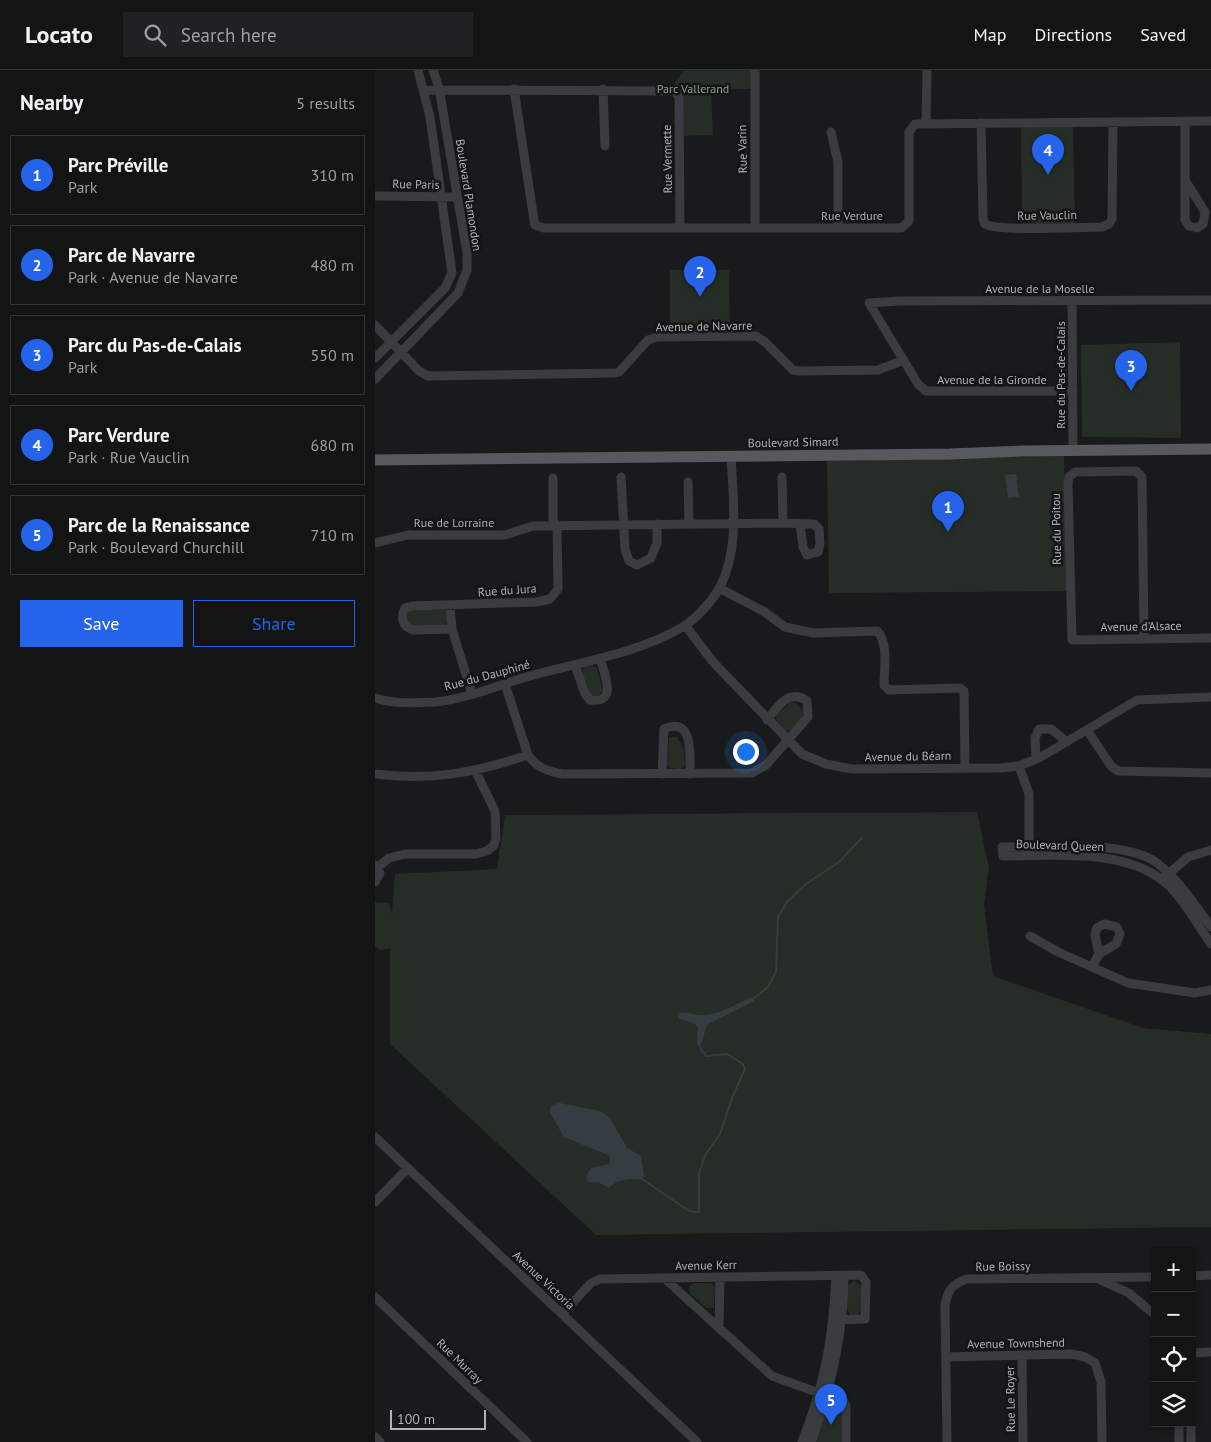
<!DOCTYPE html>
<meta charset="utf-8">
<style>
:root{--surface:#131414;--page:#202122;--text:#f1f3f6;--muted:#9d9ea0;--line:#323334;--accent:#2563eb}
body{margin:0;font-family:"PT Sans",sans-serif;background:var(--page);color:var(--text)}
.controls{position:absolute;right:15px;bottom:15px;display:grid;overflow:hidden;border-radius:0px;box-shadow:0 2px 8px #0003}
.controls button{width:45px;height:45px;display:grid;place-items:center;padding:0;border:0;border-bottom:1px solid var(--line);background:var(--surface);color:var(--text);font:25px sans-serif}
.scale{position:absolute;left:15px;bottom:12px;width:96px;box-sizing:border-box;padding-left:5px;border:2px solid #aeb2b9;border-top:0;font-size:14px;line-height:18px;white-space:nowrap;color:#aeb2b9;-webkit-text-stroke:4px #141516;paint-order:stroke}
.you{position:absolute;left:370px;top:681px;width:18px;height:18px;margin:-12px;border:4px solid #fff;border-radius:50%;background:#1a73e8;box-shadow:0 0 0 8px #1a73e833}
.badge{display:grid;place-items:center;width:32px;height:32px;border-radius:50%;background:var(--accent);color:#fff;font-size:16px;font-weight:700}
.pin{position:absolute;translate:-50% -41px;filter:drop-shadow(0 1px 2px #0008)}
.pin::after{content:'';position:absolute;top:26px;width:18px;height:15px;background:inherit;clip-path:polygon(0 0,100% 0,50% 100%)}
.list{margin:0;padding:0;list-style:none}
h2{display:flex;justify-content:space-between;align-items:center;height:65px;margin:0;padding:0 20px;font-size:21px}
h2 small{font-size:16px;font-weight:400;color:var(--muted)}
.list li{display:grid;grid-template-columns:32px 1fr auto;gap:15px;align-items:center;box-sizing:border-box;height:80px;margin:0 10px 10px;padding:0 10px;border:1px solid var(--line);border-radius:0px}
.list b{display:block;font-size:19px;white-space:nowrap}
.list p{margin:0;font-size:16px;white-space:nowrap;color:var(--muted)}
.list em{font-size:16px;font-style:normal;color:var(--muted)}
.actions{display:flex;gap:10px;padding:15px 20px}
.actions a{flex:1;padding:11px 0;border:1px solid var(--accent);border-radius:0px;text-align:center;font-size:18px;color:var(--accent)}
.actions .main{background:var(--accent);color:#fff}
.icon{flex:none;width:28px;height:28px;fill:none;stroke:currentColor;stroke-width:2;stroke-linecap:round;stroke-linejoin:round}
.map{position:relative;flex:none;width:836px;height:1372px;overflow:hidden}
header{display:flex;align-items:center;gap:30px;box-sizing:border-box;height:70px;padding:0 25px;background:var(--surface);border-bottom:1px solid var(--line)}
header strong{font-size:24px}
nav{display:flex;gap:28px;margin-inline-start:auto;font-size:18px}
.search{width:350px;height:45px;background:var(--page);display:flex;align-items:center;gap:12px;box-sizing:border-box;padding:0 18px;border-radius:0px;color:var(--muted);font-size:19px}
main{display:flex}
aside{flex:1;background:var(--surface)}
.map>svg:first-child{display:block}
.green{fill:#262d26}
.water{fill:#353d43}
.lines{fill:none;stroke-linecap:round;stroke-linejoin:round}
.stream{stroke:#353d43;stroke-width:2}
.minor{stroke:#3b3c40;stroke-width:9}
.major{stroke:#57595e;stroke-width:11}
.labels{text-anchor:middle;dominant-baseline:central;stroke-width:5;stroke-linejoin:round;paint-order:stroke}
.park-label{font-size:12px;fill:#88a187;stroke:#141516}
.street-label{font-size:12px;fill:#aeb2b9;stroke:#141516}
</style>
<header>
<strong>Locato</strong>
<div class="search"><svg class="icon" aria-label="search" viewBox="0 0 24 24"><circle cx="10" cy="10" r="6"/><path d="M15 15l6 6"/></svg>Search here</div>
<nav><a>Map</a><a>Directions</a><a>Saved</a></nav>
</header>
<main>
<aside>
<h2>Nearby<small>5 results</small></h2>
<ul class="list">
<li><span class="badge">1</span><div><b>Parc Préville</b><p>Park</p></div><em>310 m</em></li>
<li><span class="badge">2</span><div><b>Parc de Navarre</b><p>Park · Avenue de Navarre</p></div><em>480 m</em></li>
<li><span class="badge">3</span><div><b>Parc du Pas-de-Calais</b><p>Park</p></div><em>550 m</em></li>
<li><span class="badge">4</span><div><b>Parc Verdure</b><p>Park · Rue Vauclin</p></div><em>680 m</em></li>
<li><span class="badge">5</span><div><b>Parc de la Renaissance</b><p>Park · Boulevard Churchill</p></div><em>710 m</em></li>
</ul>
<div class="actions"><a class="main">Save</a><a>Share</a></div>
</aside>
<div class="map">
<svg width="836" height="1372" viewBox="0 0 836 1372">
<rect width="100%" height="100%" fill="#191a1b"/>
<path class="green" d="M 309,0 L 380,0 L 379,19 L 336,19 L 338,65 L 304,66 L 304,27 L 295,20 Z
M 646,52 L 698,52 L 700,157 L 647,158 Z
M 295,200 L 354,200 L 355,262 L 344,263 L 343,254 L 305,254 L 305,263 L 295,263 Z
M 805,272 L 806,368 L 707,367 L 706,275 Z
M 689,386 L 693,521 L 454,523 L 452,391 Z
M 37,539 L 70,540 L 72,542 L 73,551 L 68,556 L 38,557 L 34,555 L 31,548 L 33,542 Z
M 217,595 L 222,598 L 228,621 L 224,625 L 218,627 C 211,621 205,605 209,597 Z
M 415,633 L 421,633 L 429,641 C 427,650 422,659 411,661 L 402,652 L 401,645 Z
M 294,667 L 302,667 L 309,678 L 310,695 L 305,699 L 295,698 L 292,694 Z
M 602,742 L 614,798 L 609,834 L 618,906 L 768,958 L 836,964 L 836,1157 L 221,1165 L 15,974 L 15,878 L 6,880 L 0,876 L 0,832 L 14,833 L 17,843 L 20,804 L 122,799 L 130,745 Z
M 479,1210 L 487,1216 L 486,1239 L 483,1245 L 475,1245 L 472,1239 L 473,1216 Z
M 319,1213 L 336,1213 L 340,1216 L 339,1238 L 331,1238 L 315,1223 L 314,1216 Z
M 457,1335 L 463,1336 L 466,1341 L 466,1372 L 439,1372 L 453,1338 Z"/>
<path class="water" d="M 641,404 L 644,427 L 633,428 L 630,405 Z
M 374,928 L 379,928 L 379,931 L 332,955 L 325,978 L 322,974 L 323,958 L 320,954 L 303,948 L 305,943 C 312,941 321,946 329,945 C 344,944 360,935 374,928 Z
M 184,1033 L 225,1041 L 235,1048 L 252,1078 L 266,1086 L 269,1105 L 267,1109 C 254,1109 244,1108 234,1118 L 223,1112 L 213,1112 L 211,1106 L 216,1098 L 235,1094 L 235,1086 L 189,1067 L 174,1041 L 177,1035 Z"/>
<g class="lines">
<path class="stream" d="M 379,928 L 393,917 L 401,902 L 403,847 L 412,832 L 431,814 L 464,792 L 487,768
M 267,1109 L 314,1141 L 324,1142 L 324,1103 L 331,1084 L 345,1064 L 359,1023 L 370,999 L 368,994 L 352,984 L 331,986 L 325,978"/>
<path class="minor" d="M 380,0 L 380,158
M 139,19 L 159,150 L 160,155 L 169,158 L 526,158 L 534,151 L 534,62 L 540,54 L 836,51
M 228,19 L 230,76
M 50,20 L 300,21 L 304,27 L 305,158
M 810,52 L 810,150 L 814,156 L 822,158 L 828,154 L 830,142 L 810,110
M 551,53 L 552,0
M 606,53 L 608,149 L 610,154 C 622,162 707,157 727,157 L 734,154 L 737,149 L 738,52
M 456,62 L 463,92 L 463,158
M 0,126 L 82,127
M 697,230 L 698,380
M 0,255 L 44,301 L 53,306 L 240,303 L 244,302 L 273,270 L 282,267 L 381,266 L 390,272 L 418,300 L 424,301 L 503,300 L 529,290
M 0,288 L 70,218 L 77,203 L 55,47 L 43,0
M 0,309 L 83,223 L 92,200 L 92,183 L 64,18 L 58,0
M 698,321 L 551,321 L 543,314 L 494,233 L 525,231 L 836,230
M 246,407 L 250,479 L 254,491 L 262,495 L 276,488 L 282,473 L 282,454
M 407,407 L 408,453
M 313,412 L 314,454
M 0,473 L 33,465 L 130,465 L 158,456 L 408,453 L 439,454 L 444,459 L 445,474 L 443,482 L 432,485 L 428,477 L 425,454
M 344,518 L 388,541 L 410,557 L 438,563 L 502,561 C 514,573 509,599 509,615 L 514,620 L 585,618 L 589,621 L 590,698
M 75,535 L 77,559 L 97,624
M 310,555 L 338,592 L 427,684 L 451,694 L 477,699 L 625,698 L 644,696 L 666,687 L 762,630 L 836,627
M 77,559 L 38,560 C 27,556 25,548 30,538 L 37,536 L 162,532 L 175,529 L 183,519 L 182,456 L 178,450 L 178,408
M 769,568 L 767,407 L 761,401 L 700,402 L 694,407 L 693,414 L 697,570 L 836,568
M 200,595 L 210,624 L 215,630 C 244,634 229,604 225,588
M 130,614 L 153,685 C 162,698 173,701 187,704 L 377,703 L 391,695 L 433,647 L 432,631 C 414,618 402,637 392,650
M 0,628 C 18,634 41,633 60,632 C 91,629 121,616 151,607 C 200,593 266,583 309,556 C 322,548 338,530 345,517 C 365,478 358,428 356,386
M 712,660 L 736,696 L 743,701 L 836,703
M 661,689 L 660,668 L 664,659 L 676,659 L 692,672
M 644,696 L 654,724 L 654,781
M 0,704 C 56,711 99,703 153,685
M 287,704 L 289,659 C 319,645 315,687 315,704
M 3,797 L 14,788 L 30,784 L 101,784 L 112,781 L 119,775 L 121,768 L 120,741 L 101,702
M 790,807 L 813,787 L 836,780
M 0,812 L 5,803 L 0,795
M 836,857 C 819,834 804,810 782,793 C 752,770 665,776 627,777 L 628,786 C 680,786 757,777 796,818 C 812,834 823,856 836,874
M 655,866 L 683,882 L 753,913 L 820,923 L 836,920
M 717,897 L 724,884 L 741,874 L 745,864 L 742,857 L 729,854 L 722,858 L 720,865 L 724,884
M 0,1067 L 322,1372
M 0,1132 L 33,1098
M 817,1206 L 836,1205
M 289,1208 L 397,1306 L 469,1332 L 471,1336 L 471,1372
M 725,1210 L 754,1223 L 780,1245
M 0,1227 L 152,1372
M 187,1244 L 216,1213 L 225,1209 L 486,1205 L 491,1212 L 490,1249 L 459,1250
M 344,1257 L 345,1207
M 817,1283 L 836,1282
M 647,1285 L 648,1372
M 571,1287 L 697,1284 L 710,1287 L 720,1293 L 726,1312 L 727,1372
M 804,1353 L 804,1372
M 0,1367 L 5,1372
M 427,1372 C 450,1313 458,1269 461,1206
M 436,1372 C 456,1318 469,1264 469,1206
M 572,1372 L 570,1235 C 573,1220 577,1214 592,1209 L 780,1207
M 816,1372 L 816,1353"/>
<path class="major" d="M 0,390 L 575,384 L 648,381 L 836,379"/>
</g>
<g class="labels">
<g class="park-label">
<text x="318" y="18">Parc Vallerand</text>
</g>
<g class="street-label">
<text transform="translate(367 79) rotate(-91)">Rue Varin</text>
<text transform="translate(292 89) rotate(-91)">Rue Vermette</text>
<text transform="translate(41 114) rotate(1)">Rue Paris</text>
<text transform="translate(94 125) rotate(81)">Boulevard Plamondon</text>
<text x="477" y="145">Rue Verdure</text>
<text transform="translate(672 145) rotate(-1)">Rue Vauclin</text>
<text x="665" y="218">Avenue de la Moselle</text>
<text transform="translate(329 256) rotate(-1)">Avenue de Navarre</text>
<text transform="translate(685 305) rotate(-90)">Rue du Pas-de-Calais</text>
<text x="617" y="309">Avenue de la Gironde</text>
<text transform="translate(418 372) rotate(-1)">Boulevard Simard</text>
<text x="79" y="452">Rue de Lorraine</text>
<text transform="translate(681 459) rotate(-91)">Rue du Poitou</text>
<text transform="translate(132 520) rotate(-4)">Rue du Jura</text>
<text transform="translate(766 556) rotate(-1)">Avenue d'Alsace</text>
<text transform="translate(112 605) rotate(-15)">Rue du Dauphiné</text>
<text transform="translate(533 686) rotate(-1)">Avenue du Béarn</text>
<text transform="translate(685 775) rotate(2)">Boulevard Queen</text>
<text transform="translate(331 1195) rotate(-1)">Avenue Kerr</text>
<text transform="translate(628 1196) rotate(-1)">Rue Boissy</text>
<text transform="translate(169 1210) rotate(43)">Avenue Victoria</text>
<text transform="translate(641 1273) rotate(-1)">Avenue Townshend</text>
<text transform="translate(85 1291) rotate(44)">Rue Murray</text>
<text transform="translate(635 1329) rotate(-91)">Rue Le Royer</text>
</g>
</g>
</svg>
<div class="controls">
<button>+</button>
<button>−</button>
<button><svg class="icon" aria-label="locate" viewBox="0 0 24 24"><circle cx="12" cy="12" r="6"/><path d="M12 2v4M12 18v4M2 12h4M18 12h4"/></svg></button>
<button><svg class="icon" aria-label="layers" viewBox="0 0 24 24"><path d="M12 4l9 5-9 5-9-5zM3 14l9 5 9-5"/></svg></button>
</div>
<div class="scale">100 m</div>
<div class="you"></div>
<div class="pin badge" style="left:573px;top:462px">1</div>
<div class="pin badge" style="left:325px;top:227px">2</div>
<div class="pin badge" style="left:756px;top:321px">3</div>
<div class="pin badge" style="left:673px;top:105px">4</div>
<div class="pin badge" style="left:456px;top:1355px">5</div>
</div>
</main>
